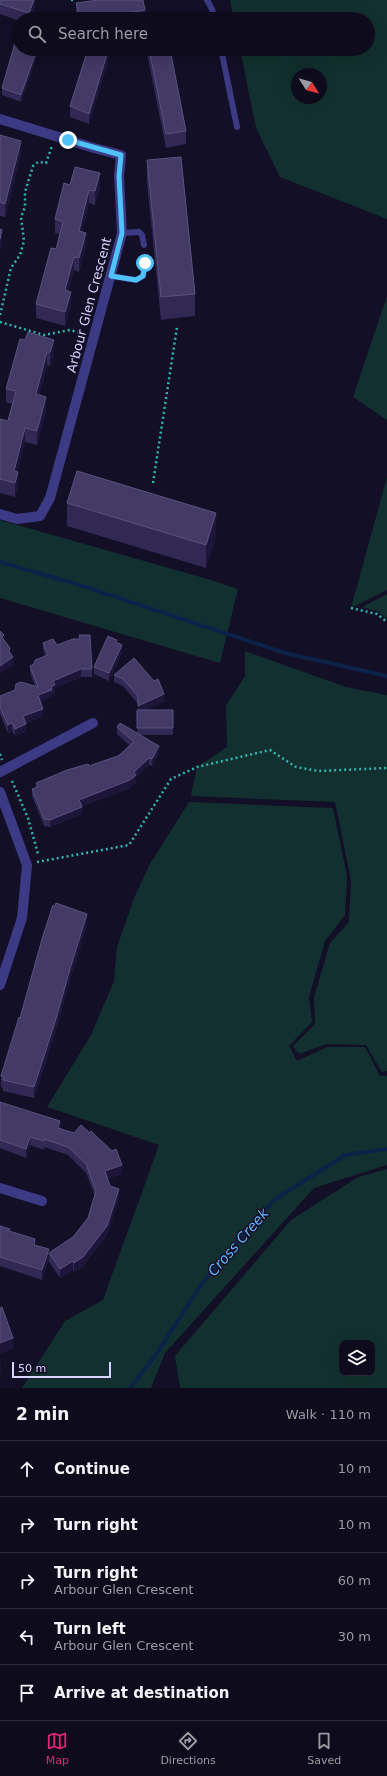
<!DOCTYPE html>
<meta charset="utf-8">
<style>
:root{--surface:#0e0b1c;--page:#1c1929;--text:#f1f3f6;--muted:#9b9ba3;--line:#2e2b3b;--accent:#db2777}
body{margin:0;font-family:"DejaVu Sans",sans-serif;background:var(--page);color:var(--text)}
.controls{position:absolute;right:12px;bottom:12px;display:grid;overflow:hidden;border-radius:8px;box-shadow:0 4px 16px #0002}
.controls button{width:36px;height:36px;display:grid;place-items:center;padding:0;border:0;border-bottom:1px solid var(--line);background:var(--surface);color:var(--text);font:20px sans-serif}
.compass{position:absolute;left:291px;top:68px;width:36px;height:36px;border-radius:50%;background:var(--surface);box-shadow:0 4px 16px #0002;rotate:127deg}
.scale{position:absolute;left:12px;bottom:10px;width:99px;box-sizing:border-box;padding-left:4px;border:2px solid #d9d4ff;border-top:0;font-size:11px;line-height:14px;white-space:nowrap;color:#d9d4ff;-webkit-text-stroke:3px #130f26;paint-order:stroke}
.stop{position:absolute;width:12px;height:12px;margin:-9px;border:3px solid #4fc3f7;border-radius:50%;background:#fff}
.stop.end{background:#4fc3f7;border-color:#fff;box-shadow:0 1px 4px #0008}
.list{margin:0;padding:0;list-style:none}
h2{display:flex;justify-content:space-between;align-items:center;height:52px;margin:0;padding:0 16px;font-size:17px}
h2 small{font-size:13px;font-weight:400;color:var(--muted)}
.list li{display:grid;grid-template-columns:26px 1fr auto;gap:12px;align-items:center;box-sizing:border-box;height:56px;padding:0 16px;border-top:1px solid var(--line)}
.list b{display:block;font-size:15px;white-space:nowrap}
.list p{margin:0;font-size:13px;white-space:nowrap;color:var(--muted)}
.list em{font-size:13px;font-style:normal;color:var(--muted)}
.icon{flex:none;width:22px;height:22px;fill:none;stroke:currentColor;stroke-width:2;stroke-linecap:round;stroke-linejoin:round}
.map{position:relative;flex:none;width:387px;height:1388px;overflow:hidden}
.search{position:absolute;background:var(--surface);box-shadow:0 4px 16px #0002;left:12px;right:12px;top:12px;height:44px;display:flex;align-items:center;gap:10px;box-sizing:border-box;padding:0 14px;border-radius:22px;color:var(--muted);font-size:15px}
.sheet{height:332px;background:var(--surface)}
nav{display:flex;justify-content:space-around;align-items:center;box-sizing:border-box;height:56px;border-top:1px solid var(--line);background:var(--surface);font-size:11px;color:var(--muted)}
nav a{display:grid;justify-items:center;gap:2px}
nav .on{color:var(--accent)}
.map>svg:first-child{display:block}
.green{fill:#12302f;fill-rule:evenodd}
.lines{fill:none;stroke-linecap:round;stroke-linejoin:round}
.stream{stroke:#0c2248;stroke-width:4}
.path{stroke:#2fb8b0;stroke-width:2.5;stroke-dasharray:2 3;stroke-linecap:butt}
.service{stroke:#3d3a85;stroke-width:6}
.minor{stroke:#3d3a85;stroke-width:10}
.wall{fill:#312854}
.shaded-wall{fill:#1d163a}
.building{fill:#433a66;stroke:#5a527e}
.route{stroke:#4fc3f7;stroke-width:5}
.labels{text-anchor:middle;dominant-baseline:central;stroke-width:3;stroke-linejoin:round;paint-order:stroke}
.street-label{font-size:13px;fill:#d9d4ff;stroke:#130f26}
.water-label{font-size:14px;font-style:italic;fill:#62b6ff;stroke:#130f26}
</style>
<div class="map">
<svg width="387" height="1388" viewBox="0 0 387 1388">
<rect width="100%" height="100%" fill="#130f26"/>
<path class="green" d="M 230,0 L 387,0 L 387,219 L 280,177 L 256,128 L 240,49 L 368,49 L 368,19 L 234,19 ZM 297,74 L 321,74 L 321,98 L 297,98 Z
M 387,296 L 387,420 L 353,397 Z
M 387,477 L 387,590 L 351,608 Z
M 0,520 L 211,580 L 238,589 L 220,663 L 0,598 Z
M 387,594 L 387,619 L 377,611 L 362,607 Z
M 245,651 L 346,687 L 387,695 L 387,1071 L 382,1072 L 366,1045 L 327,1044 L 299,1054 L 293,1046 L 315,1024 L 314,997 L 330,943 L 349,922 L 351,880 L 335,802 L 191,796 L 197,767 L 227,747 L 226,706 L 245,676 Z
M 189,802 L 333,808 L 347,876 L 345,915 L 325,941 L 309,997 L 312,1022 L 289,1046 L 297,1061 L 327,1047 L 365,1047 L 380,1076 L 387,1076 L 387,1165 L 314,1188 L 165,1353 L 151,1388 L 22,1388 L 65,1321 L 103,1300 L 159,1145 L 47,1107 L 91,1035 L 114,981 L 117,947 L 134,898 L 150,864 Z
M 387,1169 L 387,1388 L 180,1388 L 175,1356 L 291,1220 L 358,1177 ZM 342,1343 L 372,1343 L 372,1373 L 342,1373 Z"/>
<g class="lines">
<path class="stream" d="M 0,562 L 86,587 L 285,653 L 387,676
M 130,1388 L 155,1356 L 203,1282 L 274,1200 L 345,1155 L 387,1149"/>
<path class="path" d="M 71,0 L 74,0
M 0,315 L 11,268 L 20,255 L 24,241 L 21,217 L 25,207 L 25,192 L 33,166 L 38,162 L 46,163 L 52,146
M 0,322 L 44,335 L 70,330 L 84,334
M 153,483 L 177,327
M 351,608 L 377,614 L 387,622
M 0,754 L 2,760
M 12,781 L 28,818 L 38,854
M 37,862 L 129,845 L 171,779 L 197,767 L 270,750 L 296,767 L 318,771 L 387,768"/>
<path class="service" d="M 207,0 L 212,9 L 215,19
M 221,49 L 237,127
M 122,233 L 139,232 L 142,235 L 144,245
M 111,276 L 136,280 L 143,276 L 145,263"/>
<path class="minor" d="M 0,119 L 94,148 L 121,155 L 119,176 L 122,233 L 50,498 L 40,516 L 17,519 L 0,514
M 0,772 L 93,723
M 0,792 L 27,865 L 22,918 L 0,985
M 0,1188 L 42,1201"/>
</g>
<path class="wall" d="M 0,0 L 35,0 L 35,7 L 31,19 L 19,19 L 19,21 L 0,14 Z
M 76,3 L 145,10 L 145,19 L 78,19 L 76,14 Z
M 19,49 L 39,49 L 21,102 L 2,95 L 2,88 Z
M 146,49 L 170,49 L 186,131 L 186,144 L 166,148 Z
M 108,62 L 89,124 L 70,117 L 70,106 Z
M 0,135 L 21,154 L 5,217 L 0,216 Z
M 147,160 L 195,294 L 195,316 L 161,320 L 147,183 Z
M 70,185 L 100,187 L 95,205 L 89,203 L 82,232 L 86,246 L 79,272 L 74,270 L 68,291 L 71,305 L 65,326 L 36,318 L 36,304 L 56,249 L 60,234 L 55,233 L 55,219 Z
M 20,339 L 54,353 L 50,366 L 47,365 L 39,395 L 46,411 L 37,445 L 25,442 L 17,472 L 18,486 L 15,497 L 0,493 L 0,419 L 8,421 L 12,404 L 6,402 L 6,389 Z
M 67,503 L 216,536 L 206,568 L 67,526 Z
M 43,643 L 57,645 L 92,669 L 92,677 L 81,677 L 55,688 L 55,693 L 52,694 L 52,697 L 40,702 L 43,716 L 26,723 L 26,732 L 15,736 L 12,731 L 8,733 L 0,714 L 0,696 L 35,686 L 30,673 L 30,666 L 34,664 L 45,656 L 43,650 Z
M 117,643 L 122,652 L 109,681 L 94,674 L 94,667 Z
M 134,658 L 164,701 L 146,710 L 173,710 L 173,735 L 141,735 L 159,753 L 152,766 L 149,765 L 136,777 L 136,783 L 130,788 L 82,806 L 82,814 L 50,827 L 44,826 L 32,796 L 32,789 L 36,787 L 36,783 L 89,766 L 118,756 L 130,746 L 117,734 L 117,727 L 137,733 L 138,704 L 123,686 L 114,682 L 114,675 Z
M 87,925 L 70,980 L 56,1030 L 34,1098 L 3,1091 L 3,1088 L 1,1087 L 1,1076 L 20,1018 Z
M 0,1102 L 60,1128 L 122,1174 L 107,1179 L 110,1186 L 119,1198 L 107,1235 L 83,1266 L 74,1272 L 73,1270 L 60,1278 L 49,1262 L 49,1253 L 73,1237 L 88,1218 L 95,1196 L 86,1173 L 68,1155 L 44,1147 L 44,1150 L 30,1145 L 26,1158 L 0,1148 Z
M 0,1226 L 10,1232 L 35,1245 L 49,1259 L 42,1280 L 0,1266 Z"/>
<path class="shaded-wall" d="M 34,0 L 35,0 L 35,7 L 31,19 L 29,19 L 29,13 Z
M 37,49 L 39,49 L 21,102 L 21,95 Z
M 108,51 L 108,62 L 89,124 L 89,114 Z
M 21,141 L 21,154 L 5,217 L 5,204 Z
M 100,173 L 100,187 L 95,205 L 95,191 Z
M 89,190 L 89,203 L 79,244 L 79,231 Z
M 2,230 L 2,243 L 0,252 L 0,239 Z
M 86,233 L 86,246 L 79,272 L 79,258 Z
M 74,257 L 74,270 L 65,304 L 65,290 Z
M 71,292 L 71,305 L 65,326 L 65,312 Z
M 54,340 L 54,353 L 50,366 L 50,352 Z
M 47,352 L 47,365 L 36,408 L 36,394 Z
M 46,397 L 46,411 L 37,445 L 37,431 Z
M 25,428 L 25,442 L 14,483 L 14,471 Z
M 18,472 L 18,486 L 15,497 L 15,483 Z
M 216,513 L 216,536 L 206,568 L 206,545 Z
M 122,645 L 122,652 L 109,681 L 109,673 Z
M 13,657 L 13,665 L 0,674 L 0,666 Z
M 81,669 L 81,677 L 55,688 L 55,693 L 52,694 L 52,697 L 38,703 L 38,695 L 51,687 L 53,681 Z
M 164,694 L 164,701 L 138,714 L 138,706 Z
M 43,709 L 43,716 L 23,724 L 23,716 Z
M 12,723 L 12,731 L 8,733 L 8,725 Z
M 26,724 L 26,732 L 15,736 L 15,729 Z
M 159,746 L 159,753 L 152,766 L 152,759 Z
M 149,758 L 149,765 L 136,777 L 136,783 L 130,788 L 79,807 L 79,800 L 134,772 Z
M 82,807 L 82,814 L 50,827 L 50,820 Z
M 87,914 L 87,925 L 70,980 L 56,1030 L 34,1098 L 34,1087 L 70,969 Z
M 60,1121 L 60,1129 L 58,1128 Z
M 30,1137 L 30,1145 L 26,1158 L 26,1149 Z
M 122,1165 L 122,1174 L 105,1180 L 105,1171 Z
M 119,1189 L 119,1198 L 107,1235 L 83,1266 L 74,1272 L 74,1263 Z
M 49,1249 L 49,1259 L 42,1280 L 42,1270 Z
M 73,1261 L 73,1270 L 60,1278 L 60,1269 Z
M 13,1338 L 13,1349 L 0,1354 L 0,1343 Z
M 1,1360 L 1,1371 L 0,1373 L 0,1363 Z"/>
<path class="building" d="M 0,0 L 34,0 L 29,13 L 0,4 Z
M 98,0 L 143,0 L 145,10 L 94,19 L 80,19 L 76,3 Z
M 164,18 L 164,19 L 154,19 Z
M 19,29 L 19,49 L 37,49 L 21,95 L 2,88 Z
M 88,49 L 102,49 L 108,51 L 89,114 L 70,106 Z
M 149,49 L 170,49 L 186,131 L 166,134 Z
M 0,135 L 21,141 L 5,204 L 0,202 Z
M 181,157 L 195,294 L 161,297 L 147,160 Z
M 75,167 L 100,173 L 95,191 L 89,190 L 79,231 L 86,233 L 79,258 L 74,257 L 65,290 L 71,292 L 65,312 L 36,304 L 51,248 L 56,249 L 63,222 L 55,219 L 64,183 L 70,185 Z
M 0,229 L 2,230 L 0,239 Z
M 28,332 L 54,340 L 50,352 L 47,352 L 36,394 L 46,397 L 37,431 L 25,428 L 14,471 L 18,472 L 15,483 L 0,479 L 0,419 L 8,421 L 16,391 L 6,389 L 20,339 L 25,340 Z
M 77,471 L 216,513 L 206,545 L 67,503 Z
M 0,631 L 4,635 L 2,637 L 10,648 L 9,651 L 13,657 L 0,666 Z
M 79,635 L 90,635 L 92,669 L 81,669 L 53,681 L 55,685 L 51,687 L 52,690 L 38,695 L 43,709 L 23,716 L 26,724 L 15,729 L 12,723 L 8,725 L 0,707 L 0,696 L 15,690 L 16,684 L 21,682 L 38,687 L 30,666 L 34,664 L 35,660 L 48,655 L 43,643 L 53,639 L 57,645 L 73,639 L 80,639 Z
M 108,636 L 117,640 L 116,642 L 122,645 L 109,673 L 94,667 Z
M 134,658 L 154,681 L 158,679 L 164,694 L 138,706 L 138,696 L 123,679 L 114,675 Z
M 137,710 L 173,710 L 173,728 L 137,728 Z
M 120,723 L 159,746 L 152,759 L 149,758 L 134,772 L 136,775 L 130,780 L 79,800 L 82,807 L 50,820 L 44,819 L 32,789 L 38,787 L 36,783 L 67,770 L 88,764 L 89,766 L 118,756 L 134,742 L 117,727 Z
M 56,903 L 87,914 L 70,969 L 56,1019 L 34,1087 L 3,1080 L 4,1077 L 1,1076 L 19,1017 L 20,1018 L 42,939 L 53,905 L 55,906 Z
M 0,1102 L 60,1121 L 58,1128 L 74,1133 L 81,1125 L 90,1133 L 91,1131 L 112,1151 L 116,1149 L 122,1165 L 105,1171 L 110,1186 L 119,1189 L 107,1226 L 83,1257 L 74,1263 L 73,1261 L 60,1269 L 49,1253 L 73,1237 L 88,1218 L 96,1191 L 86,1164 L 68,1147 L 44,1139 L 44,1141 L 30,1137 L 26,1149 L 0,1140 L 0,1141 Z
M 0,1226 L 10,1229 L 9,1231 L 35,1239 L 34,1245 L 49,1249 L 42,1270 L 0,1257 Z
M 2,1307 L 13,1338 L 0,1343 L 0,1308 Z"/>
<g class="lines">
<path class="route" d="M 68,140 L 121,155 L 119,176 L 122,233 L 111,276 L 136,280 L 143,276 L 145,263"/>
</g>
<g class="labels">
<g class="street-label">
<text transform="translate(89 305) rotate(-75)">Arbour Glen Crescent</text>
</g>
<g class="water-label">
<text transform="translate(238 1242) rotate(-49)">Cross Creek</text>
</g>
</g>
</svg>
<div class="controls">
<button><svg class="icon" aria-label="layers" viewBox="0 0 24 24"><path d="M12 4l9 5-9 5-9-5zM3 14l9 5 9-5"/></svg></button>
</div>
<svg class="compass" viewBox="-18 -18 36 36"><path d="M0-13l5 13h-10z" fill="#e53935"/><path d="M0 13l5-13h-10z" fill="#9b9ba3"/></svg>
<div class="scale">50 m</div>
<div class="stop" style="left:145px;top:263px"></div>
<div class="stop end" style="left:68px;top:140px"></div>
<div class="search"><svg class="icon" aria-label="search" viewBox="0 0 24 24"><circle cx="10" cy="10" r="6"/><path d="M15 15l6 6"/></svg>Search here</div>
</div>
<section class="sheet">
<h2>2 min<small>Walk · 110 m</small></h2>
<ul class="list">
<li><svg class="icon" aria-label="ahead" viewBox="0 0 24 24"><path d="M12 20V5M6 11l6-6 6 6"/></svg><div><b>Continue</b></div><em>10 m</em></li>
<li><svg class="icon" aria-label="right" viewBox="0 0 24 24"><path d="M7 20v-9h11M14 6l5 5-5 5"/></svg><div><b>Turn right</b></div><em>10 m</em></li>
<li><svg class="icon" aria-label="right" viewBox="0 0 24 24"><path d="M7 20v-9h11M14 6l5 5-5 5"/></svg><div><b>Turn right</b><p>Arbour Glen Crescent</p></div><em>60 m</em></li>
<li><svg class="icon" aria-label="left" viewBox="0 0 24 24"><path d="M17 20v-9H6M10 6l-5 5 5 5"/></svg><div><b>Turn left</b><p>Arbour Glen Crescent</p></div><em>30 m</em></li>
<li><svg class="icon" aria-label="arrive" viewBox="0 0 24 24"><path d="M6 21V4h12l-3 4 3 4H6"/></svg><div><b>Arrive at destination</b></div></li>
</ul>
</section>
<nav>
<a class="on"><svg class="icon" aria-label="map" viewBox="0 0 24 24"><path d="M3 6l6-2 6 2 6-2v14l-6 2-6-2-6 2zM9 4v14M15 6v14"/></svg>Map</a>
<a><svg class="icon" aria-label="directions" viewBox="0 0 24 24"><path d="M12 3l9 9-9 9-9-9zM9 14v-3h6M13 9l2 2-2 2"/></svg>Directions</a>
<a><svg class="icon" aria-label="saved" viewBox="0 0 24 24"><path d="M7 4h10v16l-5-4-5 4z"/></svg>Saved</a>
</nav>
